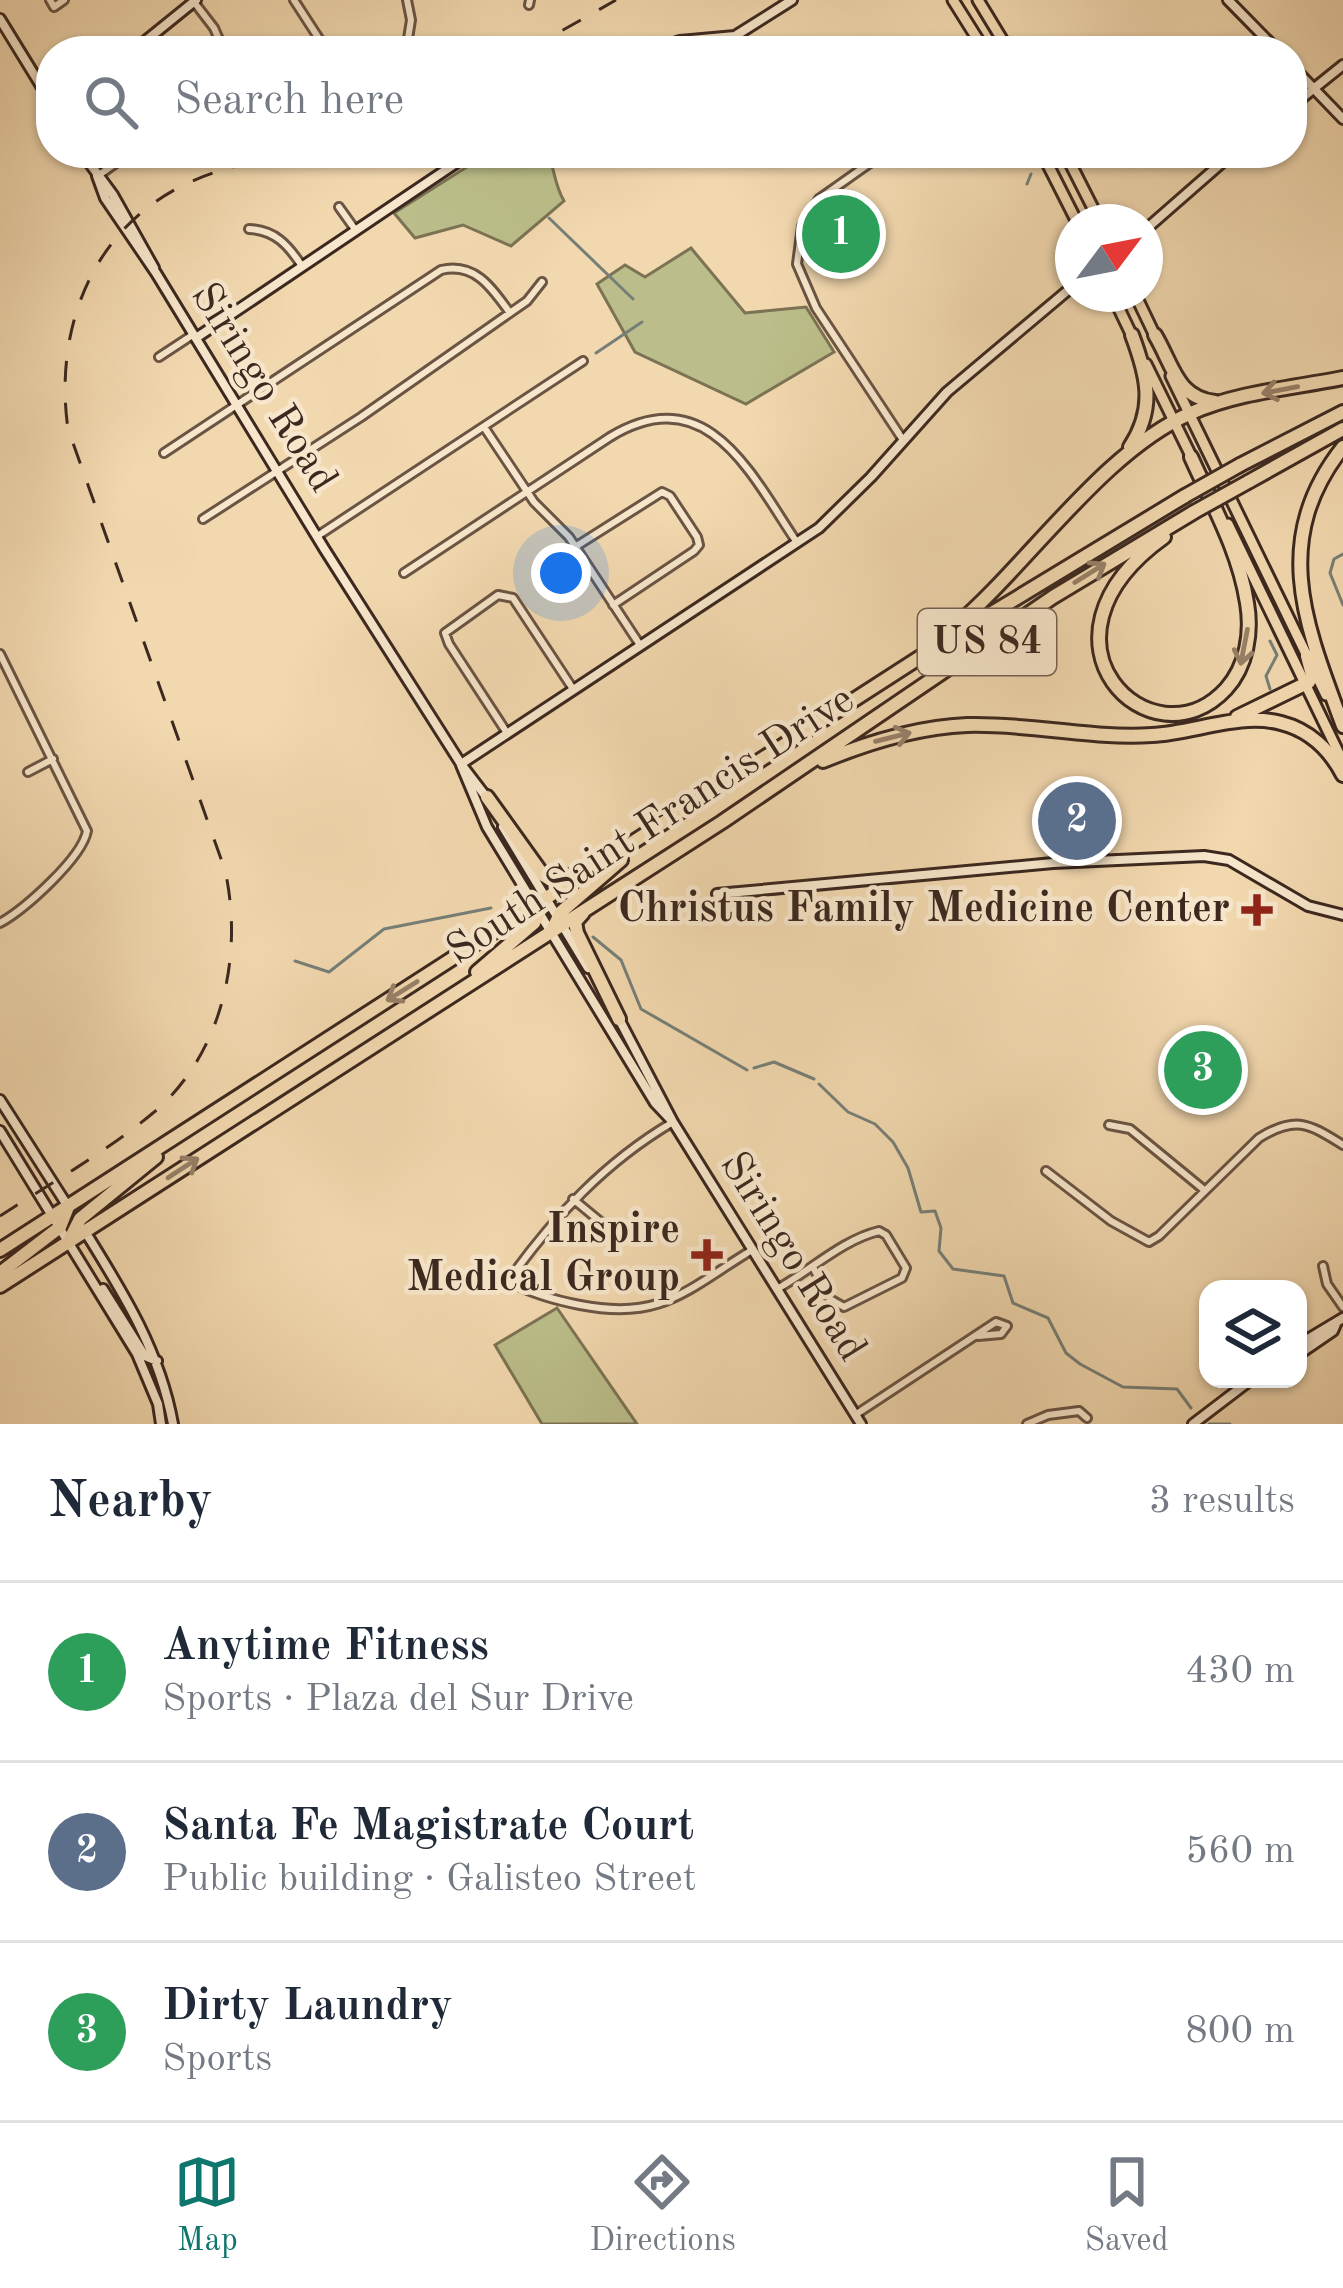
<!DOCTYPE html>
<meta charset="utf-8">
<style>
:root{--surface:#fff;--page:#f2f2f3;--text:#1f2937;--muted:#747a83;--line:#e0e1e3;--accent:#0f766e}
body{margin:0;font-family:"Old Standard TT",serif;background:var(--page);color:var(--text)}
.controls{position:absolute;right:36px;bottom:36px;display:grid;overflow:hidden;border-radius:24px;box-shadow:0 3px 9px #0004}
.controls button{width:108px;height:108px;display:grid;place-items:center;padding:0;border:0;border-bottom:3px solid var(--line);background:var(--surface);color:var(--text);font:60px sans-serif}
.compass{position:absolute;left:1055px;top:204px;width:108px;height:108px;border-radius:50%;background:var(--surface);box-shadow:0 3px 9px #0004;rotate:58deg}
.you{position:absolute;left:561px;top:573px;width:42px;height:42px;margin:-30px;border:9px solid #fff;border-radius:50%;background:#1a73e8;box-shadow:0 0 0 18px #1a73e833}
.badge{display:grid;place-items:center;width:78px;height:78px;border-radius:50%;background:var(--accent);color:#fff;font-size:39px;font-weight:700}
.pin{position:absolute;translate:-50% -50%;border:6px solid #fff;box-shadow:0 3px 12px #0006}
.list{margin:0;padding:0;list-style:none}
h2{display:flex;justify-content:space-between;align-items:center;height:156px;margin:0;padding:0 48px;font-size:51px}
h2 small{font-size:39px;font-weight:400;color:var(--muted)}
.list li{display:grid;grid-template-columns:78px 1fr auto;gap:36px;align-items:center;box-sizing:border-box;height:180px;padding:0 48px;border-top:3px solid var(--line)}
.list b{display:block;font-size:45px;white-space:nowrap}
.list p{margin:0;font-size:39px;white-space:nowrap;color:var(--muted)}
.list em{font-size:39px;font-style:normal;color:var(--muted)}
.icon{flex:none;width:66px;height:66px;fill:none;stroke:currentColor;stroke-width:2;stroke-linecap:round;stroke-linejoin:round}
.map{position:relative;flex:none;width:1343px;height:1424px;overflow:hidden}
.search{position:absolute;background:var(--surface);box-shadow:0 3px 9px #0004;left:36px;right:36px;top:36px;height:132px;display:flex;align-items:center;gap:30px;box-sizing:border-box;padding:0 42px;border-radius:48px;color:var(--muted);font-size:45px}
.sheet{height:696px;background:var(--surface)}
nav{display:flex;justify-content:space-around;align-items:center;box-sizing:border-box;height:168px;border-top:3px solid var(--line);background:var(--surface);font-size:33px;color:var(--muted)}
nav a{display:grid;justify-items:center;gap:6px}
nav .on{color:var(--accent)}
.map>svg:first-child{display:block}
.green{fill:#bbbe8a;stroke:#7c7354;stroke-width:3}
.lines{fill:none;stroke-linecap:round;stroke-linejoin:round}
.stream{stroke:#767f77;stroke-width:3}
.street-casing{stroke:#6a5443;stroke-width:12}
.secondary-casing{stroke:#3c281f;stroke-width:14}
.primary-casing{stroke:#3c281f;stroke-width:15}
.highway-casing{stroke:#3c281f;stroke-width:18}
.street{stroke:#f7e6cb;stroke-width:6}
.secondary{stroke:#f7e6cb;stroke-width:8}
.primary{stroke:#f2d8af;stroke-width:9}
.highway{stroke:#f2d8af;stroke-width:12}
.rail{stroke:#3c281f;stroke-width:3;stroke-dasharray:21 21;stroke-linecap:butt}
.highway-bridge-casing{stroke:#3c281f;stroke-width:18;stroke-linecap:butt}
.highway-bridge{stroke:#f2d8af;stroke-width:12}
.oneway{stroke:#978067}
.poi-dot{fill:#8f2418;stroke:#f7e6cb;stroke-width:4.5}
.labels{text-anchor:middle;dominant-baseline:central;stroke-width:9;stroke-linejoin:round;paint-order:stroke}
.shield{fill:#f7e6cb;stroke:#746153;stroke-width:3}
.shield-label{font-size:39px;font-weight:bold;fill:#3c281f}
.street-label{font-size:42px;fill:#3c281f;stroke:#f7e6cb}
.poi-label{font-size:42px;font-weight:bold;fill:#3c281f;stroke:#f7e6cb;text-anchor:end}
</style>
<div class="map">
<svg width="1343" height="1424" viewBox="0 0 1343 1424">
<rect width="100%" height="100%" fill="#f2d8af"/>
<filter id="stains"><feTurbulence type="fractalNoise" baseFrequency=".00167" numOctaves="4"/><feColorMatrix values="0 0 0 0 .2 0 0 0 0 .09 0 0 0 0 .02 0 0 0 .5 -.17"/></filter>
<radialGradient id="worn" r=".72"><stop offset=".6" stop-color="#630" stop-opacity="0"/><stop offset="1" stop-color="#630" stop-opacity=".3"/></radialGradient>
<path class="green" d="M 489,153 L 547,153 C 555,167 553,182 564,201 L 511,246 L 463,225 L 415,238 L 394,213 Z
M 691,248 L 745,313 L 806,307 L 834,352 L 746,404 L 635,352 L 597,284 L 625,265 L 645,277 Z
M 557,1308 L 637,1424 L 542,1424 L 495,1345 Z"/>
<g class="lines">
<path class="stream" d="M 1027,184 L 1031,174
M 549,218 L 633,299
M 596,353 L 642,322
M 1343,554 L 1334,559 L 1330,573 L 1343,605
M 1270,641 L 1277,655 L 1266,676 L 1270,689
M 593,937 L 621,960 L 641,1009 L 747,1070
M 295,961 L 329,972 L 384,929 L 491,908
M 754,1068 L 774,1062 L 814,1079
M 819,1084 L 848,1112 L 875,1124 L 893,1142 L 908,1168 L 921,1212 L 935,1211 L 941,1228 L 939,1251 L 953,1269 L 1004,1276 L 1013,1303 L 1048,1318 L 1066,1353 L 1080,1364 L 1123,1387 L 1177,1389 L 1191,1408
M 1209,1424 L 1230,1424"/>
<defs>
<path id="street" d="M 50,0 L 54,7 L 64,0
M 294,0 L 327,51
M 194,2 L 214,28 L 224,51
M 529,5 L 530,0
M 406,51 L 411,20 L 407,0
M 884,153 L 819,199 L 802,226 L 797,264 L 816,308 L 903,440
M 99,175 L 130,153
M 339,207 L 354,228
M 249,229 C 275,230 288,245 302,266
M 159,357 L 194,334
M 484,427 L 534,502 L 569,537 L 640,645
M 164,453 L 441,270 C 475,262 492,288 510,313
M 203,519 L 361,417 L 527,301 L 542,282
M 319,535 L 583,361
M 575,547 L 662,492 L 670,496 L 697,537 L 699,545 L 694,551 L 613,605
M 404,573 L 610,437 C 707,378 751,474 796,541
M 0,654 L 87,831 C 82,858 25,909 0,923
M 507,733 L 449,644 L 445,633 L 498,595 L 513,598 L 573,689
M 28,772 L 53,759
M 673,1122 C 605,1162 554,1217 508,1281 C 532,1294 554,1300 580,1305 C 662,1321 686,1290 752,1250
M 1109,1125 L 1130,1129 L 1203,1189
M 1046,1171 L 1111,1221 L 1149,1242 L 1159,1236 L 1259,1138 C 1296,1115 1309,1124 1343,1145
M 573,1199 L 602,1223
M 1323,1266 L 1327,1284 L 1343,1307
M 777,1289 C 810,1271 842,1240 879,1231 L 886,1235 L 906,1268 L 902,1278 L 844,1307 L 830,1299 L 814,1269
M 855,1415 L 996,1322 L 1007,1326 L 1001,1334 L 978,1336
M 1027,1424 L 1048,1415 L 1079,1411 L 1087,1418"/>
<path id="secondary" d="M 1228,0 L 1278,51
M 0,19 L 51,102
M 133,51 L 196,0
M 649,51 L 680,41 L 735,36 L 792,0
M 1292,66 L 1343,119
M 1292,106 L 1343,65
M 82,153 L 113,195 L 154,268
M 97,176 L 105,198 L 156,273 L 325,550 L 461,764 L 487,798
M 1145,230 L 1233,153
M 196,338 L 471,153
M 461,764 L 819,528 L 871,477 L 947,392 L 1073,286
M 461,765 L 487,827 L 655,1103 L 673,1122
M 503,827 L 588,968
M 717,894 L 1053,863 L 1204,856 L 1229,860 L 1308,906 L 1343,915
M 618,1017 L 673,1122 L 861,1424
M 0,1100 L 67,1205
M 0,1131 L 137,1354 L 158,1404 L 161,1424
M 86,1233 C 124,1294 160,1352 173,1424
M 103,1289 L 145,1356 L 157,1361
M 1298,1345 L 1343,1318
M 1298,1355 L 1333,1331 L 1336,1324
M 1193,1424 L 1252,1379"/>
<path id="primary" d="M 953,0 L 985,51
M 978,0 L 1009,51
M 1042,153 L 1077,222
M 1065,153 L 1100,222
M 1112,294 L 1133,338
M 1135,294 L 1156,338
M 1146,364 L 1194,462
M 1171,376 L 1326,695
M 1228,524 L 1343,762"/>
<path id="highway" d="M 1155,335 C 1173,365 1176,397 1215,402
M 1130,447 C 1156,408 1147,375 1132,335
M 1343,447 C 1269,541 1306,626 1343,726
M 1240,465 L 1343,412
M 1248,482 L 1343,429
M 1164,537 C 1019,641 1152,769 1226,689 C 1247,666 1252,632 1247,603 C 1239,551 1212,504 1191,457
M 953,628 C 1028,565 1102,452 1191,413 C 1238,392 1293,388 1343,378
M 1237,717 L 1309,682 L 1312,675 L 1307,656
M 823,761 C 869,742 917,727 967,725 C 1029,723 1090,739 1152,735 C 1194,733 1240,712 1281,723 C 1309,730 1330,750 1343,775
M 487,797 L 543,875 L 553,881 L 574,875
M 583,913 L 575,922 L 577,933 L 619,1019
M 552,930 L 561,912 L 621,860
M 477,972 L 534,923 L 545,901
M 69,1241 L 80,1219 L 156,1157
M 0,1250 L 939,645 L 1185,496
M 0,1273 L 60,1227 L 68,1207
M 0,1286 L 722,822 L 1053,597 L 1194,512"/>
</defs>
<use href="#street" class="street-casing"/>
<use href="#secondary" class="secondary-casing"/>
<use href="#primary" class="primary-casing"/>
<use href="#highway" class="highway-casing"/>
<use href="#street" class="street"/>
<use href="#secondary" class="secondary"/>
<use href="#primary" class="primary"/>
<use href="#highway" class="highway"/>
<path class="rail" d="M 526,51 L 616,0
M 0,1216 C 51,1183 106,1152 153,1113 C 222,1055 244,956 225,870 L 68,429 C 54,332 90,232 182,186 C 215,169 253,162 289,153"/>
<defs>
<path id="highway-bridge" d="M 1185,496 L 1240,465
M 1194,512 L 1248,482"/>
</defs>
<use href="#highway-bridge" class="highway-bridge-casing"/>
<use href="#highway-bridge" class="highway-bridge"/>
</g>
<defs><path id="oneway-shaft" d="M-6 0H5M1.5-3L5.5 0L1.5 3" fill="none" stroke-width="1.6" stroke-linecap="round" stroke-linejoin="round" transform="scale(3)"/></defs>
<g class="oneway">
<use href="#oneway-shaft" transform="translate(1280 390) rotate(169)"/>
<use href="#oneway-shaft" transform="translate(1090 573) rotate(-32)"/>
<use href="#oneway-shaft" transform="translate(1244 647) rotate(101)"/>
<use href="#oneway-shaft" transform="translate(893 737) rotate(-14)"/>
<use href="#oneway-shaft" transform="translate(402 991) rotate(148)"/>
<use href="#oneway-shaft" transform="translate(183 1168) rotate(-33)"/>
</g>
<g class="poi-dot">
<path d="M1251 892h12v12h12v12h-12v12h-12v-12h-12v-12h12z"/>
<path d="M701 1237h12v12h12v12h-12v12h-12v-12h-12v-12h12z"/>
</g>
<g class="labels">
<rect class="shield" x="918" y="609" width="138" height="66" rx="9"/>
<g class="shield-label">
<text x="987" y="642">US 84</text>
</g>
<g class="street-label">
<text transform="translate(263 388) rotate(58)">Siringo Road</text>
<text transform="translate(651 826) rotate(-33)">South Saint Francis Drive</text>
<text transform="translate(792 1257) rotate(58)">Siringo Road</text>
</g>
<g class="poi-label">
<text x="1230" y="910">Christus Family Medicine Center</text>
<text x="680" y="1231">Inspire<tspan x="680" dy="48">Medical Group</tspan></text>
</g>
</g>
<rect width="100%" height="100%" filter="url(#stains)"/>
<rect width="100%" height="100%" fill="url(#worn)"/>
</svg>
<div class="controls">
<button><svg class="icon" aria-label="layers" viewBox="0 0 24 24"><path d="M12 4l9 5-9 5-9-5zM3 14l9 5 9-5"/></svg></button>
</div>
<svg class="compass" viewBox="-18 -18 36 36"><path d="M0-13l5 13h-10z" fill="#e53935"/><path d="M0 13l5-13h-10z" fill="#747a83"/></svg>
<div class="you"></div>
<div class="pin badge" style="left:841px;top:234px;background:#2e9e5b">1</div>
<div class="pin badge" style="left:1077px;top:821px;background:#5c6f8a">2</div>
<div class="pin badge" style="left:1203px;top:1070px;background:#2e9e5b">3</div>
<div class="search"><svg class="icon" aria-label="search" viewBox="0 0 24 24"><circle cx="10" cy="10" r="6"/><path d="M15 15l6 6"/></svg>Search here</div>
</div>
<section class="sheet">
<h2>Nearby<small>3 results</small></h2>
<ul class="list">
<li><span class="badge" style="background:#2e9e5b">1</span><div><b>Anytime Fitness</b><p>Sports · Plaza del Sur Drive</p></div><em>430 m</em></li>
<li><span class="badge" style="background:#5c6f8a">2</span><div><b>Santa Fe Magistrate Court</b><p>Public building · Galisteo Street</p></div><em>560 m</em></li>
<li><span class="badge" style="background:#2e9e5b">3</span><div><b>Dirty Laundry</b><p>Sports</p></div><em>800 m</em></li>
</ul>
</section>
<nav>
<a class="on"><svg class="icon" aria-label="map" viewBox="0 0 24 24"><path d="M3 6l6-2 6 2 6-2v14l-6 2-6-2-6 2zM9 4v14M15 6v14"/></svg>Map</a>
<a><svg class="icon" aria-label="directions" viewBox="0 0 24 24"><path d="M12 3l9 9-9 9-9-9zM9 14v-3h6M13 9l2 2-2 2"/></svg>Directions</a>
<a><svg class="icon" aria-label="saved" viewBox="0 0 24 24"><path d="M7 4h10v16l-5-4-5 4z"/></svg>Saved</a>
</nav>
